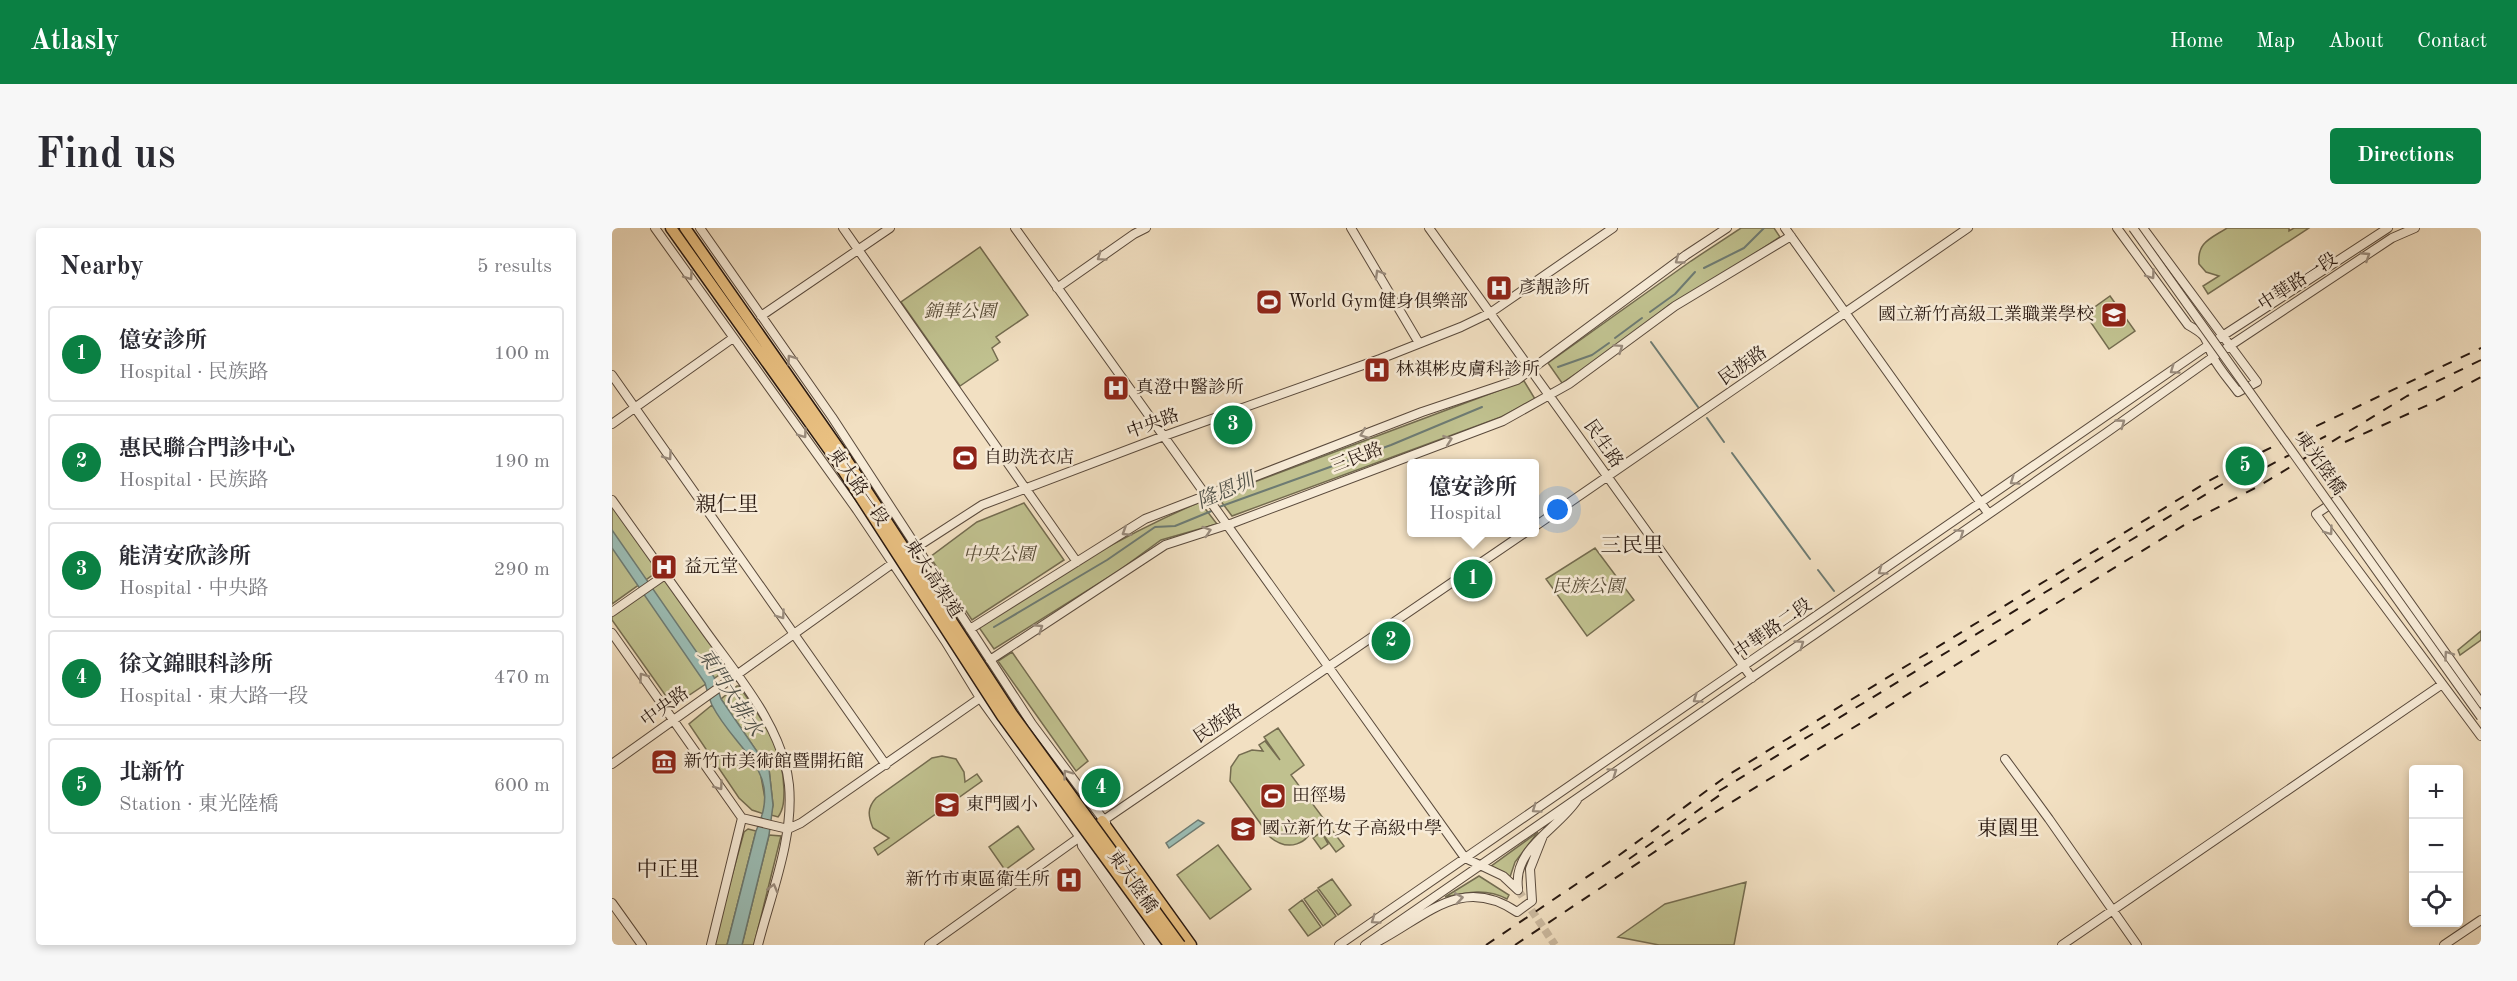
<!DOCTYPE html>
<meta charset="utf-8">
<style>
:root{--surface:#fff;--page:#f7f7f7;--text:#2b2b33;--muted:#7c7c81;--line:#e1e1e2;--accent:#0b8043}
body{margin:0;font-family:"Old Standard TT","Noto Serif TC",serif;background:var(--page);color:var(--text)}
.controls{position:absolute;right:18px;bottom:18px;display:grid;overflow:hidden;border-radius:6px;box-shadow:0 3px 9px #0003}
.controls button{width:54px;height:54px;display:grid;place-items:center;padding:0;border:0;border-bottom:2px solid var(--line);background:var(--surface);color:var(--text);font:30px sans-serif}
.you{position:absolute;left:946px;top:282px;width:21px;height:21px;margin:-15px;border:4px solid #fff;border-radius:50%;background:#1a73e8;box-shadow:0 0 0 9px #1a73e833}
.badge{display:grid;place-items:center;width:39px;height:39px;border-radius:50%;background:var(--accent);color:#fff;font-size:20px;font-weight:700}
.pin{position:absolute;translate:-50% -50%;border:3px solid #fff;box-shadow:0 2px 6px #0006}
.popup{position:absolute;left:795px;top:231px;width:132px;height:78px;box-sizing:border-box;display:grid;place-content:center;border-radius:6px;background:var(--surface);filter:drop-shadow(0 2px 4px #0005);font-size:20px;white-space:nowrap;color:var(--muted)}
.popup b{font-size:22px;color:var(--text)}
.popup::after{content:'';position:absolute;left:50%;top:100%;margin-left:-12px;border:12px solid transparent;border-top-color:var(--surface)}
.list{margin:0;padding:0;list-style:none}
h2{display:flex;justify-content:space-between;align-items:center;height:78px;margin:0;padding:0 24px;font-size:26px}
h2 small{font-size:20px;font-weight:400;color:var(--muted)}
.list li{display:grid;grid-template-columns:39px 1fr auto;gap:18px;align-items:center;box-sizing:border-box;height:96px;margin:0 12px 12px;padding:0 12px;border:2px solid var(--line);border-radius:6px}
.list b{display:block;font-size:22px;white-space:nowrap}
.list p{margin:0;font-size:20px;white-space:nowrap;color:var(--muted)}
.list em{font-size:20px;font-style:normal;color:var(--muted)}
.icon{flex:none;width:33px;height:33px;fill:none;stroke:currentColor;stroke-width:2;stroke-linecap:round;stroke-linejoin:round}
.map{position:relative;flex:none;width:1869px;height:717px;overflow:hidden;border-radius:6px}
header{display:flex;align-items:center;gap:36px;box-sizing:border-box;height:84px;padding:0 30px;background:var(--accent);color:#fff}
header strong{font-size:28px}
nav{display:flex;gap:33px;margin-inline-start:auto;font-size:21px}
.intro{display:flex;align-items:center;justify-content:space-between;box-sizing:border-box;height:144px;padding:0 36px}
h1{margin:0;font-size:42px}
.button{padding:15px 27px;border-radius:6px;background:var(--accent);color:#fff;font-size:21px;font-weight:700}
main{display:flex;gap:36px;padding:0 36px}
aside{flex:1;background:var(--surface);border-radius:6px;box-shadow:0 3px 9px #0003}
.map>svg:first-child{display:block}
.green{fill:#c0c18f;stroke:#746c50;stroke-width:1.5}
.water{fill:#9bbdb5;stroke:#6d7b73;stroke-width:1.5}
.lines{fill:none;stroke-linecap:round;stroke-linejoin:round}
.stream{stroke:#6d7b73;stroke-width:2}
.minor-tunnel{stroke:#cab89e;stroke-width:8;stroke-dasharray:8 4;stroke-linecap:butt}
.minor-casing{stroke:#5a4a3c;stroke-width:10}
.major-casing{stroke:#281810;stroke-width:13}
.minor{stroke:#f7ebd7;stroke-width:8}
.major{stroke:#e9c081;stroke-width:10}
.rail{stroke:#281810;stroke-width:2;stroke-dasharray:10 10;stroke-linecap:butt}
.minor-bridge-casing{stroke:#5a4a3c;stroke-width:10;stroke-linecap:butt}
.major-bridge-casing{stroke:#281810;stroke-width:13;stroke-linecap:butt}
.minor-bridge{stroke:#f7ebd7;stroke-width:8}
.major-bridge{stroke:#e9c081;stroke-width:10}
.oneway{stroke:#9a8c7d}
.labels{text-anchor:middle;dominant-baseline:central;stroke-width:5;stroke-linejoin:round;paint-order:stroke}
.street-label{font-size:18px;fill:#281810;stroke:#f7ebd7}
.poi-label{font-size:18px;fill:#281810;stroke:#f7ebd7;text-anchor:start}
.park-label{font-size:18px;font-style:italic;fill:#564b36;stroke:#f7ebd7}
.water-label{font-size:20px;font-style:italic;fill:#50524a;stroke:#f7ebd7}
.quarter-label{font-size:21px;fill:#281810;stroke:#f7ebd7}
</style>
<header>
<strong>Atlasly</strong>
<nav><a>Home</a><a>Map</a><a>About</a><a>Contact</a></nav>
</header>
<div class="intro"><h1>Find us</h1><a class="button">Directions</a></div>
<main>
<aside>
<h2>Nearby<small>5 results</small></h2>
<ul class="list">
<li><span class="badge">1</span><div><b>億安診所</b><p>Hospital · 民族路</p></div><em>100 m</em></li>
<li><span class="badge">2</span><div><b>惠民聯合門診中心</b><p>Hospital · 民族路</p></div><em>190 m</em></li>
<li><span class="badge">3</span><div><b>能清安欣診所</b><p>Hospital · 中央路</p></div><em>290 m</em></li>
<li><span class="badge">4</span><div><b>徐文錦眼科診所</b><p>Hospital · 東大路一段</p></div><em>470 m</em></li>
<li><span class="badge">5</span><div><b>北新竹</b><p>Station · 東光陸橋</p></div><em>600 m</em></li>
</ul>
</aside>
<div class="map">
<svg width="1869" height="717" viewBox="0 0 1869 717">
<rect width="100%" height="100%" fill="#f2e0c2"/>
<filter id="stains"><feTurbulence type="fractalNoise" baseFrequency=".00333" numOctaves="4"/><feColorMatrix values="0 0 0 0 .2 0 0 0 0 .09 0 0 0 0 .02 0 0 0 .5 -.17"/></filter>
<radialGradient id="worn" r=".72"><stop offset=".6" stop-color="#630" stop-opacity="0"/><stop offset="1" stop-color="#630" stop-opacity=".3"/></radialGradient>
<path class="green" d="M 1129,0 L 1162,0 L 1168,9 L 1116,43 L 1057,77 L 1002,120 L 950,155 L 936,135 L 1079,33 Z
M 1615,0 L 1677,0 L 1677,3 L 1682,0 L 1697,0 L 1596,66 L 1591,58 L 1607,48 L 1594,44 L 1587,36 C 1585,14 1598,11 1615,0 Z
M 368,19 L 416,87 L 384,109 L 388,114 L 380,120 L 386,132 L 348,158 L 289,74 Z
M 1498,68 L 1523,103 L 1497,121 L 1473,86 Z
M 912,153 L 923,171 L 889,189 L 620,288 L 605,268 Z
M 0,272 L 49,341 L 0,376 Z
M 588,274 L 605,296 L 549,312 L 505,344 L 382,421 L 366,398 C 439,351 508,308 588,274 Z
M 412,275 L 452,332 L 360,392 L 318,329 L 365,294 Z
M 983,320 L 1022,372 L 975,408 L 934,351 Z
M 54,348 L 119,439 L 61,478 L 0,392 L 0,388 Z
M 1869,403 L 1869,412 L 1848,427 L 1846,422 Z
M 400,424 L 476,533 L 464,543 L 386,433 Z
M 125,458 L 127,458 C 151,493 171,518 172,562 C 172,571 172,581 166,589 L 159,587 L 161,577 L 157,541 L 109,471 Z
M 100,477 L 148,543 L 154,576 L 152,586 L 140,582 L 127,570 L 77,496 Z
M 666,500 L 692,537 L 679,547 L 732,618 L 724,624 L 710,605 L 716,616 L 709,621 L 701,610 L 709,604 L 702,595 C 697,617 676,624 658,609 L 618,553 L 619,539 L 627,527 L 640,522 L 651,523 L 647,517 L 653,513 L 668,532 L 652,509 Z
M 330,528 L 344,531 L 352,544 L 353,554 L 365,546 L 370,553 L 266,627 L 262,620 L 277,610 L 261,600 C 256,588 255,580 264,570 L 320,530 Z
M 406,598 L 422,621 L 393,642 L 377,619 Z
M 136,601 L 144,603 L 115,717 L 101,717 L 132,604 Z
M 926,604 L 903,634 L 898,649 L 878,639 Z
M 157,607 L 169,608 L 142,717 L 130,717 Z
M 606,617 L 639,661 L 598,691 L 565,647 Z
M 867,648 L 897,667 L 895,671 C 875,660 855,664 833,669 Z
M 720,651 L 739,677 L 726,687 L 706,660 Z
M 1134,654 L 1122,717 L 1047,717 L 1006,709 L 1053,676 Z
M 705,662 L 724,688 L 711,698 L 692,671 Z
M 690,672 L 709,699 L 696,708 L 677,682 Z"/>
<path class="water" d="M 0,302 L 102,449 L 109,471 L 157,541 L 161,577 L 157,607 L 130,717 L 115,717 L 144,603 C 173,542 123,523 100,477 C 97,470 95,462 93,455 L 0,320 Z
M 586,592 L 592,595 L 557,620 L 554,615 Z"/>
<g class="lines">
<path class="stream" d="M 1092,40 L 1132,20 L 1152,0
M 1038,84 L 1063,66 L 1083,44
M 1003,110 L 1030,90
M 1039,114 L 1086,179
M 946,139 L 980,127 L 997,115
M 1095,190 L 1112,214
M 1120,225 L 1198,331
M 607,279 L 779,217 L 870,179
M 1206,342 L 1222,363
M 382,399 L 495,332 L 543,299 L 563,298 L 602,282"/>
<path class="minor-tunnel" d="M 906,662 L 943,717"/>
<defs>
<path id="minor" d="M 43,0 L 245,282 L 333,413 L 368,470 L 545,717
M 88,0 L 220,189 L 420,496 L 494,595
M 231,0 L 465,334
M 403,0 L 853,630 L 891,648 L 906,662
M 739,0 L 807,115
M 817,0 L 1140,450
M 1173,0 L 1376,285
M 1505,0 L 1576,97 C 1597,109 1592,109 1601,129 C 1607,141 1618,153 1626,164 L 1645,154 L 1531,0
M 445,60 L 522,6 L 534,0
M 149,88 L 278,0
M 0,147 L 274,537
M 0,196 L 121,110
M 0,272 C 30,314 60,356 90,398 C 123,445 171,498 177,557 C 182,610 159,666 146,717
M 922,299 L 1356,0
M 0,384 L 53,347
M 358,401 L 533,291 L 810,184 L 905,152 L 1074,27 L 1115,0
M 0,405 L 130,590 L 99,717
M 378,432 L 553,317 L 621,295 L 891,193 L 957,156 L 1063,78 L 1179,8
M 1869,475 L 1725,272 L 1704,286 L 1869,508
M 1393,531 L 1437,591 L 1525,717
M 0,536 L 291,328 L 370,277 L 552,208 L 768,131 L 849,99 L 878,85 L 1001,0
M 130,590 L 176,601 L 189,595 L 368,470
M 489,594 L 914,304
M 469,610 L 470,618 L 538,717
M 906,660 C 901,620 945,602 965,572
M 0,675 L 30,717
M 761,716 C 812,691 848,645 905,684 L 920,673 L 918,641 L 931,608
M 317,717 L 472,606
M 727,717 L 1598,116 L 1776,0
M 753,717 L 1494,205 L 1601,129 L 1780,10 L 1803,0
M 1450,717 L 1829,457
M 1832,717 L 1869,692"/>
<path id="major" d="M 59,0 L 225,233
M 73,0 L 232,228
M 490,593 L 579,717"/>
</defs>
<use href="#minor" class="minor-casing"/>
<use href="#major" class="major-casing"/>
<use href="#minor" class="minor"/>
<use href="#major" class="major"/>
<path class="rail" d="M 1733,214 L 1816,177 L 1869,149
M 1637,248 L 1714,208
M 1107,563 L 1642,237
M 1017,631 L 1115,562
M 874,717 L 1006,628 L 1116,547 L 1595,254 L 1652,223 L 1869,120
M 903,717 L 1092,591 L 1574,296 L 1647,258 L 1795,168 L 1869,132"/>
<defs>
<path id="minor-bridge" d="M 1521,0 L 1869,489"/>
<path id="major-bridge" d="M 232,228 L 400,486 L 568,717
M 225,233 L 390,488 L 557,717"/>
</defs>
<use href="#minor-bridge" class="minor-bridge-casing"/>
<use href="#major-bridge" class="major-bridge-casing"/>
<use href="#minor-bridge" class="minor-bridge"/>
<use href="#major-bridge" class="major-bridge"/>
</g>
<defs><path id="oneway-chevron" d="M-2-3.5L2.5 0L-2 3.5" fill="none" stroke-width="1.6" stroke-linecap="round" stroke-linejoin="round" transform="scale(1.5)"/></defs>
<g class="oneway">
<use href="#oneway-chevron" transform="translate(1754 28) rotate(-33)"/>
<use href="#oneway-chevron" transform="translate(489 29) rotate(145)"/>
<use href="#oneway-chevron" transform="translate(1067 32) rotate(144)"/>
<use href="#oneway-chevron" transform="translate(767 46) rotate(-120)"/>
<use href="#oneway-chevron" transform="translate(1539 47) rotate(54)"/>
<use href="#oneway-chevron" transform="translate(77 48) rotate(55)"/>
<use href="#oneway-chevron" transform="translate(1007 120) rotate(-35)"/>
<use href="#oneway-chevron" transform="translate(179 131) rotate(-125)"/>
<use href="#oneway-chevron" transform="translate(1562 142) rotate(145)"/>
<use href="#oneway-chevron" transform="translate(1509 195) rotate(-36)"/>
<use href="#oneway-chevron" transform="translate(191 206) rotate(54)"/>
<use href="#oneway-chevron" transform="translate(752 206) rotate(159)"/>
<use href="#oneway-chevron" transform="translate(836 212) rotate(-20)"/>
<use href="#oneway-chevron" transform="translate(56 228) rotate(55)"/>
<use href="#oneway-chevron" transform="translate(1402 253) rotate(145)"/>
<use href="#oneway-chevron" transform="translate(595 303) rotate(-18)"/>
<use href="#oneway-chevron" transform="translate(1717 303) rotate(54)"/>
<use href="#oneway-chevron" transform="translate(514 304) rotate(148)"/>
<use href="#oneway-chevron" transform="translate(1348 305) rotate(-35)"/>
<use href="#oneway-chevron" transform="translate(1270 343) rotate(145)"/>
<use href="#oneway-chevron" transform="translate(169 387) rotate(55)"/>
<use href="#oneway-chevron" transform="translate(427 400) rotate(-33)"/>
<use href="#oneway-chevron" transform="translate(1188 416) rotate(-35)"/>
<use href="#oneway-chevron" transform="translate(1836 427) rotate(-125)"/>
<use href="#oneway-chevron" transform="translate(31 449) rotate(-125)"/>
<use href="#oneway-chevron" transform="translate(1085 471) rotate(146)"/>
<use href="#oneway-chevron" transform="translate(1001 544) rotate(-35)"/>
<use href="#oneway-chevron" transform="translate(455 546) rotate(-126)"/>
<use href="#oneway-chevron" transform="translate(107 558) rotate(54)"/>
<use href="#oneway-chevron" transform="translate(924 581) rotate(145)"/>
<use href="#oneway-chevron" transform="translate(161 660) rotate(-75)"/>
<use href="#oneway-chevron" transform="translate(847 670) rotate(-9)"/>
<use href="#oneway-chevron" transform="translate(763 692) rotate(145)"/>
</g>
<defs>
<symbol id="hospital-square" viewBox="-11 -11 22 22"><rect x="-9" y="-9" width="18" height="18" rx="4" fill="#8f2418" stroke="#f7ebd7"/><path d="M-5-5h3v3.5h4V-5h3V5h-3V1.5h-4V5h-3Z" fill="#fff"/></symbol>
<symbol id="stadium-square" viewBox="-11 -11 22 22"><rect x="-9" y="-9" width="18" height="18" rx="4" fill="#8f2418" stroke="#f7ebd7"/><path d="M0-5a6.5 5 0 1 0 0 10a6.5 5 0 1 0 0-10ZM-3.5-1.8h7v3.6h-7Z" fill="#fff"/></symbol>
<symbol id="school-square" viewBox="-11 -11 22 22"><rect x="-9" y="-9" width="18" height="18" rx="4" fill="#8f2418" stroke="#f7ebd7"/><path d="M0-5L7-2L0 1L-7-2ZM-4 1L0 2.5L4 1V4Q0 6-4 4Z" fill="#fff"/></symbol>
<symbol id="museum-square" viewBox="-11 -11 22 22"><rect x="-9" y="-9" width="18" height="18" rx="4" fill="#8f2418" stroke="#f7ebd7"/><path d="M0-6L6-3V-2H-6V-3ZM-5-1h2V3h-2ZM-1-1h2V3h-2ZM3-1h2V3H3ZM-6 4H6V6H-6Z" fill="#fff"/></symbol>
</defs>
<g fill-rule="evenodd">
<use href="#hospital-square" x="872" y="45" width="30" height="30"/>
<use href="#stadium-square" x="642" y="59" width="30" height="30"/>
<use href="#school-square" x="1487" y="72" width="30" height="30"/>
<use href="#hospital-square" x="750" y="127" width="30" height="30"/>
<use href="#hospital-square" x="489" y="145" width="30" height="30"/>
<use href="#stadium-square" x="338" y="215" width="30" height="30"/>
<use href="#hospital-square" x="37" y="324" width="30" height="30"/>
<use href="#museum-square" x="37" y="519" width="30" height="30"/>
<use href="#stadium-square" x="646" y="553" width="30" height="30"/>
<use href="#school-square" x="320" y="562" width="30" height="30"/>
<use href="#school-square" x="616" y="586" width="30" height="30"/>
<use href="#hospital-square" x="442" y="637" width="30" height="30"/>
</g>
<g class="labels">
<g class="street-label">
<text transform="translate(1686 54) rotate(-33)">中華路一段</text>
<text transform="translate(1131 138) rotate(-35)">民族路</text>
<text transform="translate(541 196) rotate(-20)">中央路</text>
<text transform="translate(991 216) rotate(55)">民生路</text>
<text transform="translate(745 230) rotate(-21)">三民路</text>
<text transform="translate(1708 236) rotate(55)">東光陸橋</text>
<text transform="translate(246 259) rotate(55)">東大路一段</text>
<text transform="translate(321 351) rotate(57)">東大高架道</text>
<text transform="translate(1161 401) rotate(-35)">中華路二段</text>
<text transform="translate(53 479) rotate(-36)">中央路</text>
<text transform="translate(606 496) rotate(-34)">民族路</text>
<text transform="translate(520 654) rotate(55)">東大陸橋</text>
</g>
<g class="poi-label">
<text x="906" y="60">彥靚診所</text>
<text x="676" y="74">World Gym健身俱樂部</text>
<text x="1482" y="87" text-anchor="end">國立新竹高級工業職業學校</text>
<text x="784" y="142">林祺彬皮膚科診所</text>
<text x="524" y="160">真澄中醫診所</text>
<text x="372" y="230">自助洗衣店</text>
<text x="72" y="339">益元堂</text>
<text x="72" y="534">新竹市美術館暨開拓館</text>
<text x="680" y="568">田徑場</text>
<text x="354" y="577">東門國小</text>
<text x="650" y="601">國立新竹女子高級中學</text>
<text x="438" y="652" text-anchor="end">新竹市東區衛生所</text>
</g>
<g class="park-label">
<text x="348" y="84">錦華公園</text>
<text x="387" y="327">中央公園</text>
<text x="976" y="359">民族公園</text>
</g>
<g class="water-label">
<text transform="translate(614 264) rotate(-23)">隆恩圳</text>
<text transform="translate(117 465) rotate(57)">東門大排水</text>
</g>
<g class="quarter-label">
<text x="115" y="277">親仁里</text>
<text x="1020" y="318">三民里</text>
<text x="1396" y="601">東園里</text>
<text x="56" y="642">中正里</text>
</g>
</g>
<rect width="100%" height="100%" filter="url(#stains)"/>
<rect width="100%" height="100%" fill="url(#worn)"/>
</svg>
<div class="controls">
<button>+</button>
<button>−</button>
<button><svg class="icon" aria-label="locate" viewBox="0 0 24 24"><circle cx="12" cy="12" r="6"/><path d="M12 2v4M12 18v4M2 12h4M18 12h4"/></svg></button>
</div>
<div class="you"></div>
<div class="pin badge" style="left:861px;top:351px">1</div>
<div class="popup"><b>億安診所</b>Hospital</div>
<div class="pin badge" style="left:779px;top:413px">2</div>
<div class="pin badge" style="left:621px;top:197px">3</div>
<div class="pin badge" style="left:489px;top:560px">4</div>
<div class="pin badge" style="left:1633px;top:238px">5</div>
</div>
</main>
